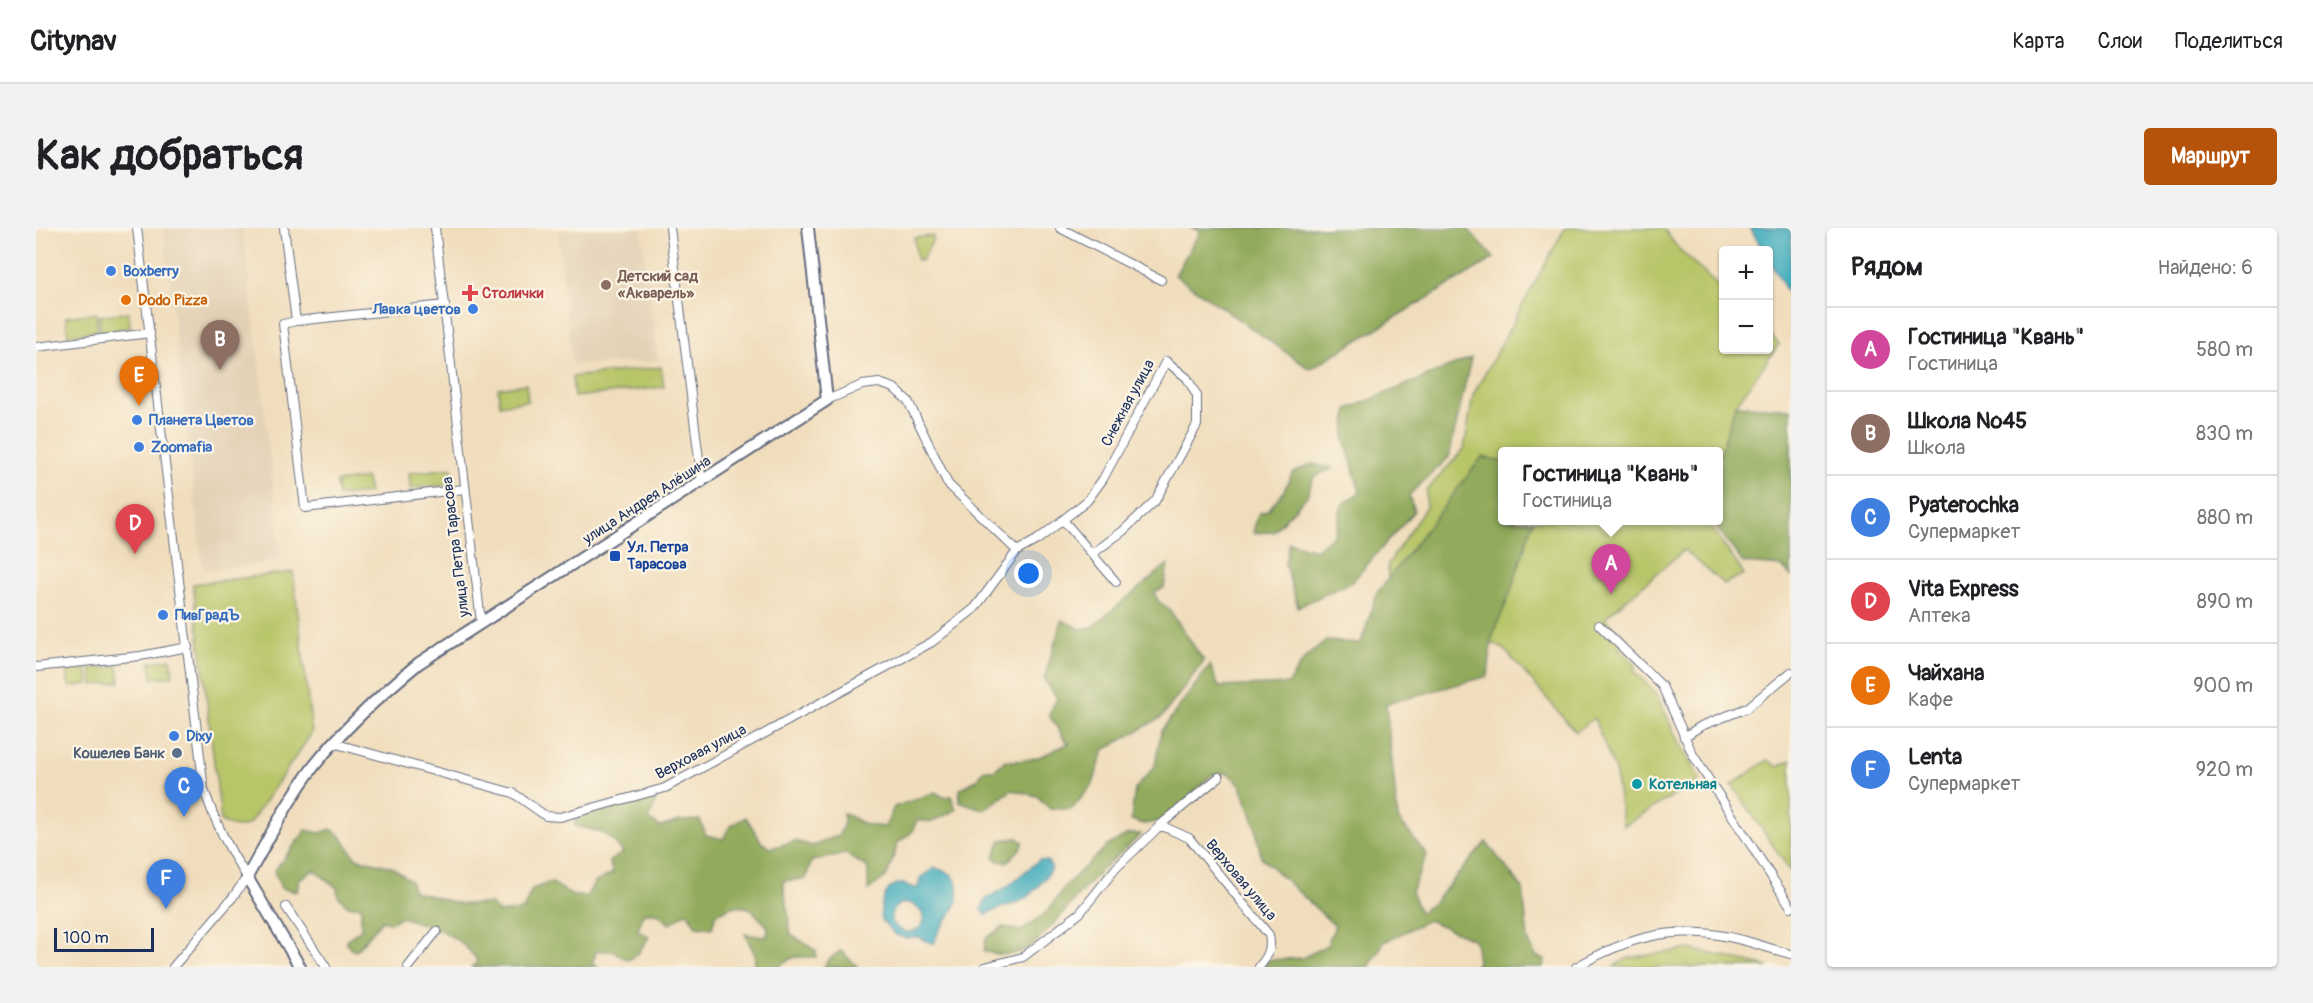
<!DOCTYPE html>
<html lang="ru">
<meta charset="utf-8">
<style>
:root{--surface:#fff;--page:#f2f2f2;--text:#202124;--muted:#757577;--line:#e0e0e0;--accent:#b45309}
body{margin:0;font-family:Pangolin,sans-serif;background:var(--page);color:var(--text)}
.controls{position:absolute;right:18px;top:18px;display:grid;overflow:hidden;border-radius:6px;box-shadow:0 2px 4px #0004}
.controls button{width:54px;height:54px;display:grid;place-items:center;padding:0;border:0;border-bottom:2px solid var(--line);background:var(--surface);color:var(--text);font:30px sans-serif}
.scale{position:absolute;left:18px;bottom:15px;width:100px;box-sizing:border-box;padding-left:6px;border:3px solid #1b2f5e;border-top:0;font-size:16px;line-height:21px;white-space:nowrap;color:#1b2f5e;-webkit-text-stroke:4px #fcf5e5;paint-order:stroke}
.you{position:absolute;left:993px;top:346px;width:21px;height:21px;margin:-15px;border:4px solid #fff;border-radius:50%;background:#1a73e8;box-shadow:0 0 0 9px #1a73e833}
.badge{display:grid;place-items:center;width:39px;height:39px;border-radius:50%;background:var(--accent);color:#fff;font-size:20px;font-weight:700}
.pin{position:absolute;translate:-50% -50px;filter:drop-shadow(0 2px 3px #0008)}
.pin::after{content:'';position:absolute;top:32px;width:21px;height:18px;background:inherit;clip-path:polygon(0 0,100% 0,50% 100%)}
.popup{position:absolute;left:1462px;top:219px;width:225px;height:78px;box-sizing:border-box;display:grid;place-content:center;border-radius:6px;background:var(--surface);filter:drop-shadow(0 2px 4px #0005);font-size:20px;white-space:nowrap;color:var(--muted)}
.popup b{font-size:22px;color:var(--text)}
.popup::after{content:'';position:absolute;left:50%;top:100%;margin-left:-12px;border:12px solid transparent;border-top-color:var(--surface)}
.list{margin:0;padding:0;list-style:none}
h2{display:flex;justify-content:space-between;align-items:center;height:78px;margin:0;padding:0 24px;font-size:26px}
h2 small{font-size:20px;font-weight:400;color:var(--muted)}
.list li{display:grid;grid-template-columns:39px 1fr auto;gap:18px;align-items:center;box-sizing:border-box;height:84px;padding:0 24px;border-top:2px solid var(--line)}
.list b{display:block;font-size:22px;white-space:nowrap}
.list p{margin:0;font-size:20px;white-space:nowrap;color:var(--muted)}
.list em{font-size:20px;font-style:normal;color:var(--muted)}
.map{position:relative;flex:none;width:1755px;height:739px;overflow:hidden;border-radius:6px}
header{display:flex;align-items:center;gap:36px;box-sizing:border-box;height:84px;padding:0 30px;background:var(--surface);border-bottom:2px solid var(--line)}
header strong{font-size:28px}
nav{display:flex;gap:33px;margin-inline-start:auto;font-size:21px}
.intro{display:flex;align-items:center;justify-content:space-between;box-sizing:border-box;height:144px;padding:0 36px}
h1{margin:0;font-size:42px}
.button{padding:15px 27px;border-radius:6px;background:var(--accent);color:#fff;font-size:21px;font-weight:700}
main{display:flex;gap:36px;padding:0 36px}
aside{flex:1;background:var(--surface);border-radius:6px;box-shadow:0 2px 4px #0004}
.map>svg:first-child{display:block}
.built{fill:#e3d1b6}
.green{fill:#b8c567;stroke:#6a7a62;stroke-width:1.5}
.forest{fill:#92aa5c;stroke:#566c5d;stroke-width:1.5}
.water{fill:#3dabbc;stroke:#2c6d8d;stroke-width:1.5;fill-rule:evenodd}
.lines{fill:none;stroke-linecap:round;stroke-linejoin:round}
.street-casing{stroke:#666c7f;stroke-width:10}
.secondary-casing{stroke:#666c7f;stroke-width:14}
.street{stroke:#fff;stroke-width:8}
.secondary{stroke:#fff;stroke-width:10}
.shop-dot{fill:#3f7fe0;stroke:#fcf5e5;stroke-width:2}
.education-dot{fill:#8d6e63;stroke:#fcf5e5;stroke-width:2}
.health-dot{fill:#e0444e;stroke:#fcf5e5;stroke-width:2}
.food-dot{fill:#e8710a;stroke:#fcf5e5;stroke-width:2}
.transit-dot{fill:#1a4fb4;stroke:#fcf5e5;stroke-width:2}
.service-dot{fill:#5c6f8a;stroke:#fcf5e5;stroke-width:2}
.culture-dot{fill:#0f9aa8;stroke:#fcf5e5;stroke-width:2}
.labels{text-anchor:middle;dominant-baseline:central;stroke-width:4.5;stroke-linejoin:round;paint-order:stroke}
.shop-label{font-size:15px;font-weight:bold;fill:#366cbe;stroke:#fcf5e5;text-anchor:start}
.education-label{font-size:15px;font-weight:bold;fill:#785e54;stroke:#fcf5e5;text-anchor:start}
.health-label{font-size:15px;font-weight:bold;fill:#be3a42;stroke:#fcf5e5;text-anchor:start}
.food-label{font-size:15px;font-weight:bold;fill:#c56008;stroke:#fcf5e5;text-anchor:start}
.street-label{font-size:15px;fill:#1b2f5e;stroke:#fcf5e5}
.transit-label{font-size:15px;font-weight:bold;fill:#164399;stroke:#fcf5e5;text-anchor:start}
.service-label{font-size:15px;font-weight:bold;fill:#4e5e75;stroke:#fcf5e5;text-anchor:end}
.culture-label{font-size:15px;font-weight:bold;fill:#0d838f;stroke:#fcf5e5;text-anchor:start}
</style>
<header>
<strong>Citynav</strong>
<nav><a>Карта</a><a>Слои</a><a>Поделиться</a></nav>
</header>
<div class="intro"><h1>Как добраться</h1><a class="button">Маршрут</a></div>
<main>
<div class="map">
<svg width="1755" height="739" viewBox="0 0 1755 739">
<rect width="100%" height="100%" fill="#fcf5e5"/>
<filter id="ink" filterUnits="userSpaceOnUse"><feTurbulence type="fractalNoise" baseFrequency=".0167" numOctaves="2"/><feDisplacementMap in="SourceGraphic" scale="12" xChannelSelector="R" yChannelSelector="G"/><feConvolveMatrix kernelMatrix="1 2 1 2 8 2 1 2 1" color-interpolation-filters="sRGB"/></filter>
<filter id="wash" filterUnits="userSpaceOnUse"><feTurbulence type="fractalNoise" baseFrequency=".008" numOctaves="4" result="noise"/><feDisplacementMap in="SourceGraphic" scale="24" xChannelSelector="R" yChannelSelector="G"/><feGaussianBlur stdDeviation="1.35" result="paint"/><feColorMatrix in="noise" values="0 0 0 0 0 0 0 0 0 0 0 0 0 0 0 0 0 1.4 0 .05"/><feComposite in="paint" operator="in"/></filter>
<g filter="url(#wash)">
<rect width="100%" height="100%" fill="#f0ddbc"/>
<path class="built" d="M 127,0 L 207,0 L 246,333 L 167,343 Z
M 544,0 L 605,0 L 622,133 L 536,137 L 522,3 Z"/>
<path class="green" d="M 1529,0 L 1627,0 L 1641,19 L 1687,63 L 1688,122 L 1732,122 L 1733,105 L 1743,116 L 1702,174 L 1683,238 L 1683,224 L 1467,224 L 1467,292 L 1675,293 L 1675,299 L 1708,346 L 1688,356 L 1648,322 L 1569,390 L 1591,411 L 1582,419 L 1600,437 L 1598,444 C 1625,466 1627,481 1641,511 C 1648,525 1657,538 1664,552 L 1587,598 L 1579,543 L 1558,490 L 1540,504 L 1468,421 L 1352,364 L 1352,336 L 1390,279 L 1390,263 L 1428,221 L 1437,167 Z
M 897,8 L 897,12 L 886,32 L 881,32 L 878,10 Z
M 93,84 L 94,100 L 65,104 L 63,88 Z
M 60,85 L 62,103 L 32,107 L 30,89 Z
M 625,139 L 628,159 L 538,169 L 536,149 Z
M 490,156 L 492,173 L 464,177 L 462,160 Z
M 416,240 L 418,256 L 374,261 L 373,245 Z
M 331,250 L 333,265 L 302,268 L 300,254 Z
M 257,344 L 276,505 L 214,595 C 203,602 196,599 185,593 L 157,356 Z
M 135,431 L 137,448 L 116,450 L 114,434 Z
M 82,438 L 84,454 L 57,457 L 55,441 Z
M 51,441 L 53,456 L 33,459 L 31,443 Z
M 1732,532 L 1742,539 L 1755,532 L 1755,644 L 1696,557 Z
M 1654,721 L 1733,739 L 1576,739 L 1592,730 Z"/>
<path class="forest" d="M 1155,0 L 1431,0 L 1458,30 L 1274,141 L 1139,47 L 1164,3 Z
M 1435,130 L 1413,229 L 1373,267 L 1378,283 L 1316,354 L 1262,379 L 1249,336 L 1253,314 L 1279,322 L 1299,306 L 1306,277 L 1324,264 L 1308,209 L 1312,181 Z
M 1699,177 L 1755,181 L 1755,348 L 1745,338 L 1707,335 L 1676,293 L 1683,292 L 1683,230 Z
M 1446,229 L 1467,234 L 1467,292 L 1497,293 L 1475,363 L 1456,410 L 1452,448 L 1350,476 L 1362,591 L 1391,627 L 1375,664 L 1384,685 L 1400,672 L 1450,614 L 1487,661 L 1492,712 L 1500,728 L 1509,731 L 1507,739 L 1438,739 L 1442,734 L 1439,712 L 1392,692 L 1348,714 L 1333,739 L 1227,739 L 1233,732 L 1267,730 L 1291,717 L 1299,698 L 1225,629 L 1219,597 L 1205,558 L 1192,545 L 1177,546 L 1127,593 L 1108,596 L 1095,592 L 1099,561 L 1119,538 L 1125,503 L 1174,437 L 1183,459 L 1252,456 L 1269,430 L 1290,413 L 1325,415 L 1341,365 Z
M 1276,236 L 1297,240 L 1278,249 L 1271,268 L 1237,304 L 1217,305 L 1222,286 L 1232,282 L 1247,264 L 1257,244 Z
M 1132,336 L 1128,360 L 1118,364 L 1122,373 L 1133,381 L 1168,433 L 1126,489 L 1068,522 L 1057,556 L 1036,581 L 1014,581 L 1001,568 L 976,562 L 948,582 L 923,573 L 924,561 L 942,551 L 947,542 L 959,542 L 969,532 C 992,536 1012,526 1033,515 L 1029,512 L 1013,487 L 1021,470 L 1008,451 L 1026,392 L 1044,401 L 1056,399 Z
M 899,564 L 907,569 L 915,568 L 920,582 L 896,594 L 881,592 L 876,604 L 862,615 L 851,648 L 832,662 L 832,640 L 810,626 L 776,633 L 769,651 L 747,653 L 755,706 L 780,723 L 780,729 L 759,729 L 746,735 L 744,739 L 718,739 L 719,727 L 709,706 L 731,709 L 732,699 L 714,680 L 698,678 L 680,686 L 676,700 L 660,698 L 651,684 L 634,696 L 621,685 L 607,685 L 602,703 L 613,709 L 601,727 L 592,732 L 576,723 L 561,723 L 556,735 L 562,739 L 435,739 L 442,734 C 425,706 394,698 364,689 L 354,695 L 346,692 L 320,723 C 314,722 311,717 310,712 L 325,701 L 325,678 L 312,678 L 302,668 L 301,660 L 278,642 L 263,651 L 261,664 L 245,660 L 238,643 L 270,602 L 284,605 L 295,601 L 304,607 L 320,630 L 356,639 L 375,653 L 377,663 L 424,676 L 455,676 L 463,685 L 487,682 L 496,661 L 515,654 L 537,668 L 551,668 L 558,655 L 577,645 L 573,633 L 587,625 C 575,605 561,602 539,598 L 539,588 L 622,566 L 613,592 L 625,599 L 643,593 L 664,592 L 670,607 L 687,611 L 694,598 L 710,589 L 726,615 L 735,620 L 759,613 L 777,618 L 803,607 L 808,595 L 807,585 L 830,597 L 849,599 L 858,579 Z
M 1092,606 L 1105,606 C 1094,618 1086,624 1074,634 C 1047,657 1024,694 997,716 C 983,728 964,729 948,723 L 950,710 L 967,699 L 985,703 L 1012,683 L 1029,658 L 1071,618 Z
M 982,610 L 987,614 L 984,621 L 971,634 L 962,633 L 958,628 L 965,612 Z
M 804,723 L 805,723 L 822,739 L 788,739 L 791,733 Z"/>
<path class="water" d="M 1714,0 L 1755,0 L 1755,71 L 1733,32 L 1732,22 L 1727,22 Z
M 1003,632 L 1011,633 L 1016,640 C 1009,652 992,672 978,676 C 968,679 960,681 951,686 L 945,682 L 950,671 L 972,658 Z
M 898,640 C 911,643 919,645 922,659 C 926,682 902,695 898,716 L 882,709 L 870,710 L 860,707 L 845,692 C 843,679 849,653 868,656 C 873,657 876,660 882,660 L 884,650 ZM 873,675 C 883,679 889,685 887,696 C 877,709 864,704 855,694 L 856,683 L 863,676 Z"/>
</g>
<g filter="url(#ink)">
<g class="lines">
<defs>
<path id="street" d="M 101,0 L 168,562 C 179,594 192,621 211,649 L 197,669 L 137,739
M 248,0 L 260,93
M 399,0 L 445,394
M 634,0 L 666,255
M 1024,0 L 1125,52
M 409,77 L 260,93 L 247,96 L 269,280 L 428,261
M 0,119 L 114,105
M 791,172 L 826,157 L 843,155 L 858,160 L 872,173 L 912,256 L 981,323
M 1027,292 L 1080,354
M 1563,397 L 1626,458 L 1657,527 L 1755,679
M 0,439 L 104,428 L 152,419
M 1648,509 L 1665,498 L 1711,480 L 1755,444
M 297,515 L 477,565 L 510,588 L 524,589 L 629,560 L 896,414 L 939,380 L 981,323 L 1001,312 L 1051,273 L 1067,251 L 1130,133 L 1151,150 L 1161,168 L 1161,197 L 1119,273 L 1087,303 L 1056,326
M 1124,597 L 1153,610 L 1233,707 C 1236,721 1232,728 1223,739
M 250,679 L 290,739
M 372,739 L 401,703
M 949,739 L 987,729 L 1044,685 L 1080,640 L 1129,593 L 1183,549
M 1540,739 C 1591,710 1634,697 1693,709 C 1714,713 1734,721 1755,726"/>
<path id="secondary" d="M 264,739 L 211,649 C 232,612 252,572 278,538 C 309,499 344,467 383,435 L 791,172 L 772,0"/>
</defs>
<use href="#street" class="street-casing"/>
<use href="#secondary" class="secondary-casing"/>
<use href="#street" class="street"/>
<use href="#secondary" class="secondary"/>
</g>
</g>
<g class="shop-dot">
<circle cx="75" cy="43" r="6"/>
<circle cx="437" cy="81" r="6"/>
<circle cx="101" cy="192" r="6"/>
<circle cx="103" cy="219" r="6"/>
<circle cx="127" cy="387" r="6"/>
<circle cx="138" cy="508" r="6"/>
</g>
<circle class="education-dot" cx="570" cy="57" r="6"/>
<path class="health-dot" d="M431 56h6v6h6v6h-6v6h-6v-6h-6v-6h6z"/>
<circle class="food-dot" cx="90" cy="72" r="6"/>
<rect class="transit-dot" x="573" y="322" width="12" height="12" rx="3"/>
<circle class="service-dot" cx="141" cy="525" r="6"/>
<circle class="culture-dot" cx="1601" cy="556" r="6"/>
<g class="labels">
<g class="shop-label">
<text x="87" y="43">Boxberry</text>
<text x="425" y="81" text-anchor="end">Лавка цветов</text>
<text x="113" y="192">Планета Цветов</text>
<text x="115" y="219">Zoomafia</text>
<text x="139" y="387">ПивГрадЪ</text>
<text x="150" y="508">Dixy</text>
</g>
<g class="education-label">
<text x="582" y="48">Детский сад<tspan x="582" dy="17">«Акварель»</tspan></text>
</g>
<g class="health-label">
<text x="446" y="65">Столички</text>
</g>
<g class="food-label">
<text x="102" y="72">Dodo Pizza</text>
</g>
<g class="street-label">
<text transform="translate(1092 175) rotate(-62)">Снежная улица</text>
<text transform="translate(611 272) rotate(-33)">улица Андрея Алёшина</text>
<text transform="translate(420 319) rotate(-97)">улица Петра Тарасова</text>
<text transform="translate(665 524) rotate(-28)">Верховая улица</text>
<text transform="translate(1205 652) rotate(50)">Верховая улица</text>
</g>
<g class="transit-label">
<text x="591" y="319">Ул. Петра<tspan x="591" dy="17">Тарасова</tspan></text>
</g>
<g class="service-label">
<text x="129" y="525">Кошелев Банк</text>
</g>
<g class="culture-label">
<text x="1613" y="556">Котельная</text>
</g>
</g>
</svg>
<div class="controls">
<button>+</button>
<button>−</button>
</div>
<div class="scale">100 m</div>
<div class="you"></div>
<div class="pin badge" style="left:1575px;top:366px;background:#d1479c">A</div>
<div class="popup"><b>Гостиница &quot;Квань&quot;</b>Гостиница</div>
<div class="pin badge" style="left:184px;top:142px;background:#8d6e63">B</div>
<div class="pin badge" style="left:148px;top:589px;background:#3f7fe0">C</div>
<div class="pin badge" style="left:99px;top:326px;background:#e0444e">D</div>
<div class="pin badge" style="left:103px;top:178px;background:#e8710a">E</div>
<div class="pin badge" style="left:130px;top:681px;background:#3f7fe0">F</div>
</div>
<aside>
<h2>Рядом<small>Найдено: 6</small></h2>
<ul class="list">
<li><span class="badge" style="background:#d1479c">A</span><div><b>Гостиница &quot;Квань&quot;</b><p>Гостиница</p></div><em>580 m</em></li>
<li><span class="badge" style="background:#8d6e63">B</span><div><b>Школа №45</b><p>Школа</p></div><em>830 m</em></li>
<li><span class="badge" style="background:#3f7fe0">C</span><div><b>Pyaterochka</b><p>Супермаркет</p></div><em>880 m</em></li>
<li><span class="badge" style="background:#e0444e">D</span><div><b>Vita Express</b><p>Аптека</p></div><em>890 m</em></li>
<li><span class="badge" style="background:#e8710a">E</span><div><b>Чайхана</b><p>Кафе</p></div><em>900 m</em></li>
<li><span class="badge" style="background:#3f7fe0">F</span><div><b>Lenta</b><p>Супермаркет</p></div><em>920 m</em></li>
</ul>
</aside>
</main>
